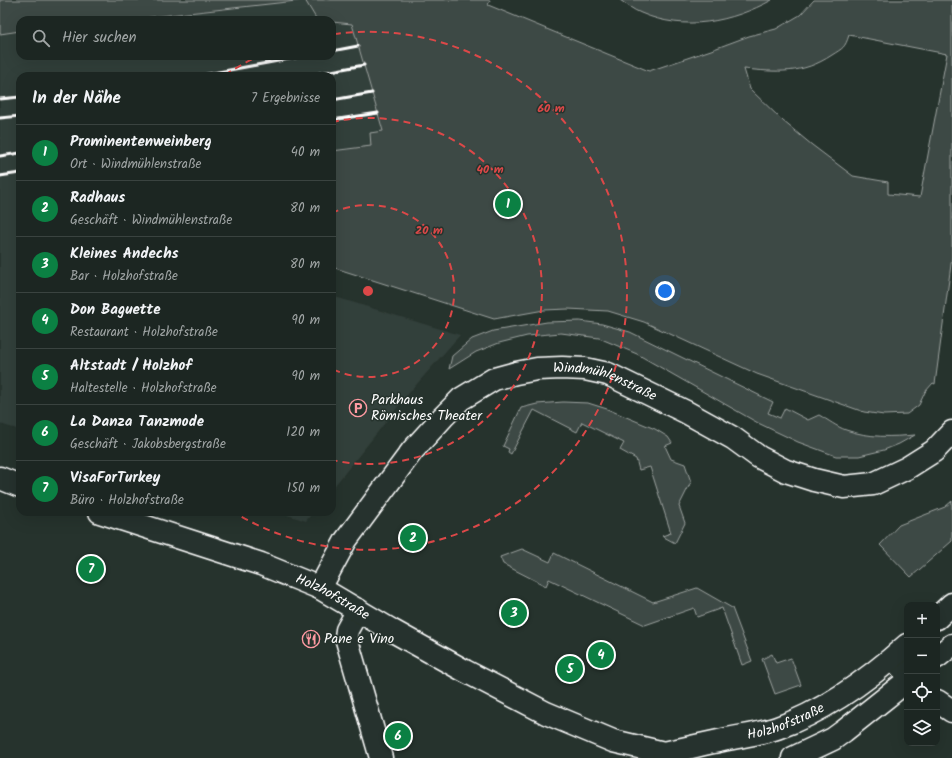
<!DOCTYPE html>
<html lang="de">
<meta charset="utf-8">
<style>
:root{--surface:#1c2622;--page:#252e2a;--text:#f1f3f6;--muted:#a0a5a5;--line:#3a4340;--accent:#0b8043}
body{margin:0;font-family:Kalam,sans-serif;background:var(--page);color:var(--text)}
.controls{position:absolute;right:12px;bottom:12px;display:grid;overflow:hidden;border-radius:8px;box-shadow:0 4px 16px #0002}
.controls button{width:36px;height:36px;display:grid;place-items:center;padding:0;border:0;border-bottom:1px solid var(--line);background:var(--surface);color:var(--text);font:20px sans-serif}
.you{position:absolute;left:665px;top:291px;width:14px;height:14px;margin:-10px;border:3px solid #fff;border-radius:50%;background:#1a73e8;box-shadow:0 0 0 6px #1a73e833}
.badge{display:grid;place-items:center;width:26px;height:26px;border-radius:50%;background:var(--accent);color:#fff;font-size:13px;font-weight:700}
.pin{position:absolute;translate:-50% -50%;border:2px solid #fff;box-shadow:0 1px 4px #0006}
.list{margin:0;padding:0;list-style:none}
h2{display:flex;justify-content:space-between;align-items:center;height:52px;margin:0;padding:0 16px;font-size:17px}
h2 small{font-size:13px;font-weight:400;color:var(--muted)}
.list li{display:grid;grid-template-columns:26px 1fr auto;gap:12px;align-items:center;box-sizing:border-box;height:56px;padding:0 16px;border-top:1px solid var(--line)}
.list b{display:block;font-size:15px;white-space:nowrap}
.list p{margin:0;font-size:13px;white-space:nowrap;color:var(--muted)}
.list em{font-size:13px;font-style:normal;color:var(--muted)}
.icon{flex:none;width:22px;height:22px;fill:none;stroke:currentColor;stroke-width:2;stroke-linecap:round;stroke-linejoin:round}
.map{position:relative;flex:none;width:952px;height:758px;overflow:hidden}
.search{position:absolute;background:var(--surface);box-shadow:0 4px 16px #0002;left:16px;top:16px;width:320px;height:44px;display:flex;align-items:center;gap:10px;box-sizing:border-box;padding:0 14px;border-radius:12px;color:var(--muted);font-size:15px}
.panel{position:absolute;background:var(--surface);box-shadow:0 4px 16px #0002;left:16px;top:72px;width:320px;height:444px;border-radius:12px}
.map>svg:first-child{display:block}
.built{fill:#333f3a}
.green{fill:#3e4944;stroke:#9ea4a2;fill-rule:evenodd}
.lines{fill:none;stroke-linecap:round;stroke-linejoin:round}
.street-casing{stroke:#fff;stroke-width:25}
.secondary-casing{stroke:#fff;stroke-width:25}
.street{stroke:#26332d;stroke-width:22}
.secondary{stroke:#26332d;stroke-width:22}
.rail{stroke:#fff;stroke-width:3}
.ring{fill:none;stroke:#dc4848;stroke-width:2;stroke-dasharray:7 5}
.labels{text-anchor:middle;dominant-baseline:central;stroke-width:3;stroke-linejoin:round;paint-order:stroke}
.street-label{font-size:14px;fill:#fff;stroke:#26332d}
.poi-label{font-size:14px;fill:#fff;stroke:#26332d;text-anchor:start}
.centre{fill:#dc4848;stroke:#26332d;stroke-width:2}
.ring-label{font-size:12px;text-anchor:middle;font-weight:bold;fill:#dc4848;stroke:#26332d;stroke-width:3;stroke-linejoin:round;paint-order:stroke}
</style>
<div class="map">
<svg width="952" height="758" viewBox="0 0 952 758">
<rect width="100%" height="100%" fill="#26332d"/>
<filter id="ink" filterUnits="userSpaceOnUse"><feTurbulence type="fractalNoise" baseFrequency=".025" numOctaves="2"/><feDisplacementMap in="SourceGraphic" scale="8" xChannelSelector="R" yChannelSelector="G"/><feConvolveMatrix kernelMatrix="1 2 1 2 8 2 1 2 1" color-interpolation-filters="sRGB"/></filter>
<g filter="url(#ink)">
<path class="built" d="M 306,0 L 317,20 L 125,20 Z
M 332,22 L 352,24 L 383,131 L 371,146 L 332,151 L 332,76 L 20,76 L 20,430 L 0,424 L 0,34 L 20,31 L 20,56 L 332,56 Z
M 332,296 L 460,335 L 409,393 L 332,489 Z
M 278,512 L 313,512 L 306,521 Z"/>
<path class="green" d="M 0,0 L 490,0 L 488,5 L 649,71 L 714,49 L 749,36 L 776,29 L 800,15 L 814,0 L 952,0 L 952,257 L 935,384 L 933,383 L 925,392 L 919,405 L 907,414 L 884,415 L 864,412 L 757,374 L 644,322 L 608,311 L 568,309 L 544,310 L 494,319 L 332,267 L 332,151 L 371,146 L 370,133 L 383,131 L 352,24 L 332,22 L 332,20 L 317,20 L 305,0 L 125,20 L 20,20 L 20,31 L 0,34 ZM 849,35 L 947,54 L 920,197 L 888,194 L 888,182 L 853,176 L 812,145 L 783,121 L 750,89 L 744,69 C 777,72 802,75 832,55 C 843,48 845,48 849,35 Z
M 620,0 L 772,0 C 731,22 685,32 641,13 C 633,10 626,4 620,0 Z
M 580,321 L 602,324 L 630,332 L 773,402 L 768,413 L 780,418 L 785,408 L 808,420 L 819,415 C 828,420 837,427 846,430 C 869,438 892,437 915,435 L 899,444 L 884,450 L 859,456 L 836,456 L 798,442 L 758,423 L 637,354 L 599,338 L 561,333 L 527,336 L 499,343 L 476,352 L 449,369 L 452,356 L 472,339 L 493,331 L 547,322 Z
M 563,402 L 588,403 L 607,409 L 655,429 L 668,437 L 672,443 L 665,446 L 671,459 L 685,464 L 691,482 L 679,506 L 685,523 L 675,543 L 662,536 L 671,533 L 650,467 L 639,470 L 636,459 L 620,450 L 624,443 L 582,422 L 577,432 L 534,410 L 511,454 L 508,452 L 509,449 L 503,446 L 521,408 L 537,404 Z
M 952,501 L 952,541 L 911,577 L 880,545 L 899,525 L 945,507 Z
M 522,549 L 550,562 L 554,553 L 653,602 L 697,588 L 732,608 L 752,661 L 742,665 L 722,608 L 697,617 L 694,608 L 645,625 L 549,579 L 546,586 L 503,564 L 500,557 Z
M 772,654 L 776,663 L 791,658 L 801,685 L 775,694 L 762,659 Z"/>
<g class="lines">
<defs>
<path id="street" d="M 358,610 L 347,630 L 346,637 L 381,758
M 893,658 L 907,674
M 937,701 L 952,711"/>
<g id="secondary">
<path d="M 0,478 L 20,486"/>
<path id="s1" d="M 100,512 L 261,564 L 320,588 L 391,630 L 465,671 L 546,713 L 613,741 L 664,753 L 676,758"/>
<path id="s2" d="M 320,588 L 346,540 L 412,451 L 443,417 L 461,399 L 494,379 L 516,373 L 537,369 L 562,368 L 585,369 L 608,374 L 686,412 L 733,438 L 759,457 L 786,471 L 814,480 L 844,487 L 873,484 L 907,468 L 934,451 L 952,432"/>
<path d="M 937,618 L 952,604"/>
<path d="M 937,657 L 952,645"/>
<path id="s3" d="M 664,753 C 684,749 703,744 723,740 C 741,736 760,734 777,728 C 826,711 869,679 907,645"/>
<path d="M 793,758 L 833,739 L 844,731 L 907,681"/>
</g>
</defs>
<use href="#street" class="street-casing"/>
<use href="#secondary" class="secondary-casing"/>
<use href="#street" class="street"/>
<use href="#secondary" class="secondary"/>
<path class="rail" d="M 332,51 L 358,46
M 197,76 L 305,56
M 304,76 L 364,65
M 0,99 L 20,97
M 332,100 L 372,93
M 0,118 L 20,116
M 332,120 L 378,113
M 0,156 L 20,153
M 0,176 L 20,173"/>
</g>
</g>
<g class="ring">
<path d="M332 213A86 86 0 1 1 332 369"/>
<path d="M332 122A173 173 0 1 1 332 460"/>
<path d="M225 75A259 259 0 0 1 259 56M334 34A259 259 0 1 1 235 513"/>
</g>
<defs>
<symbol id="parking-ring" viewBox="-11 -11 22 22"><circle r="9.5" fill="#26332d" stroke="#ff9aa2" stroke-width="1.5"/><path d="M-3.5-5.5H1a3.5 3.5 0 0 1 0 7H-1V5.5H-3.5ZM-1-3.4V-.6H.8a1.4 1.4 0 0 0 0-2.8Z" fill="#ff9aa2"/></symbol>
<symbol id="restaurant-ring" viewBox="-11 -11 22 22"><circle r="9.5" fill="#26332d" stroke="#ff9aa2" stroke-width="1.5"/><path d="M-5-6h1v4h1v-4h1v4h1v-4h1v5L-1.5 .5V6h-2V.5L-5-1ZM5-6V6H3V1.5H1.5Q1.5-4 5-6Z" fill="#ff9aa2"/></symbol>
</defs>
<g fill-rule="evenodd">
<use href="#parking-ring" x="348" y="398" width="20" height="20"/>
<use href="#restaurant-ring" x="301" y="629" width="20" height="20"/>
</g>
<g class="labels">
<g class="street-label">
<text stroke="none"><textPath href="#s2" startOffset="390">Windmühlenstraße</textPath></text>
<text stroke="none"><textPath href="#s1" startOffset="248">Holzhofstraße</textPath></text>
<text stroke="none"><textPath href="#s3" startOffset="126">Holzhofstraße</textPath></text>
</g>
<g class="poi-label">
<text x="371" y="400">Parkhaus<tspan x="371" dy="16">Römisches Theater</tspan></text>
<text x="324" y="639">Pane e Vino</text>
</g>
</g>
<circle cx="368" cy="291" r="6" class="centre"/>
<g class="ring-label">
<text x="551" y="112">60 m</text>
<text x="490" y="173">40 m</text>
<text x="429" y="234">20 m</text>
</g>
</svg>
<div class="controls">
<button>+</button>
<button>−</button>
<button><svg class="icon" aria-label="locate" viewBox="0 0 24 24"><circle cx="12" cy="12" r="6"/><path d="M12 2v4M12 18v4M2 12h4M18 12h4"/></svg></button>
<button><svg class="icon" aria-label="layers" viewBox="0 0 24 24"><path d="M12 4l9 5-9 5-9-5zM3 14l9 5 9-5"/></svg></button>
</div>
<div class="you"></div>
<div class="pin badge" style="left:508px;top:204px">1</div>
<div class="pin badge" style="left:413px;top:538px">2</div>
<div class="pin badge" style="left:514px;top:613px">3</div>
<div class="pin badge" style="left:601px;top:655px">4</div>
<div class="pin badge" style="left:570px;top:669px">5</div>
<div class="pin badge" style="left:398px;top:736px">6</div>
<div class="pin badge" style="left:91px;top:569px">7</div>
<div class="search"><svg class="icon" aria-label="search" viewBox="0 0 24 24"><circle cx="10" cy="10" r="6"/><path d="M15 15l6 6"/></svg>Hier suchen</div>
<section class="panel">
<h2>In der Nähe<small>7 Ergebnisse</small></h2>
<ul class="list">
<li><span class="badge">1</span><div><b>Prominentenweinberg</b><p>Ort · Windmühlenstraße</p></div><em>40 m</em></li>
<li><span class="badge">2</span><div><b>Radhaus</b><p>Geschäft · Windmühlenstraße</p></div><em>80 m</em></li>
<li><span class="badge">3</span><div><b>Kleines Andechs</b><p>Bar · Holzhofstraße</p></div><em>80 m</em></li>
<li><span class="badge">4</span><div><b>Don Baguette</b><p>Restaurant · Holzhofstraße</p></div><em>90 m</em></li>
<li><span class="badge">5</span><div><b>Altstadt / Holzhof</b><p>Haltestelle · Holzhofstraße</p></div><em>90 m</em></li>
<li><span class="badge">6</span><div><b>La Danza Tanzmode</b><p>Geschäft · Jakobsbergstraße</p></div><em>120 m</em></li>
<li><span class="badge">7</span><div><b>VisaForTurkey</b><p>Büro · Holzhofstraße</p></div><em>150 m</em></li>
</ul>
</section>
</div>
